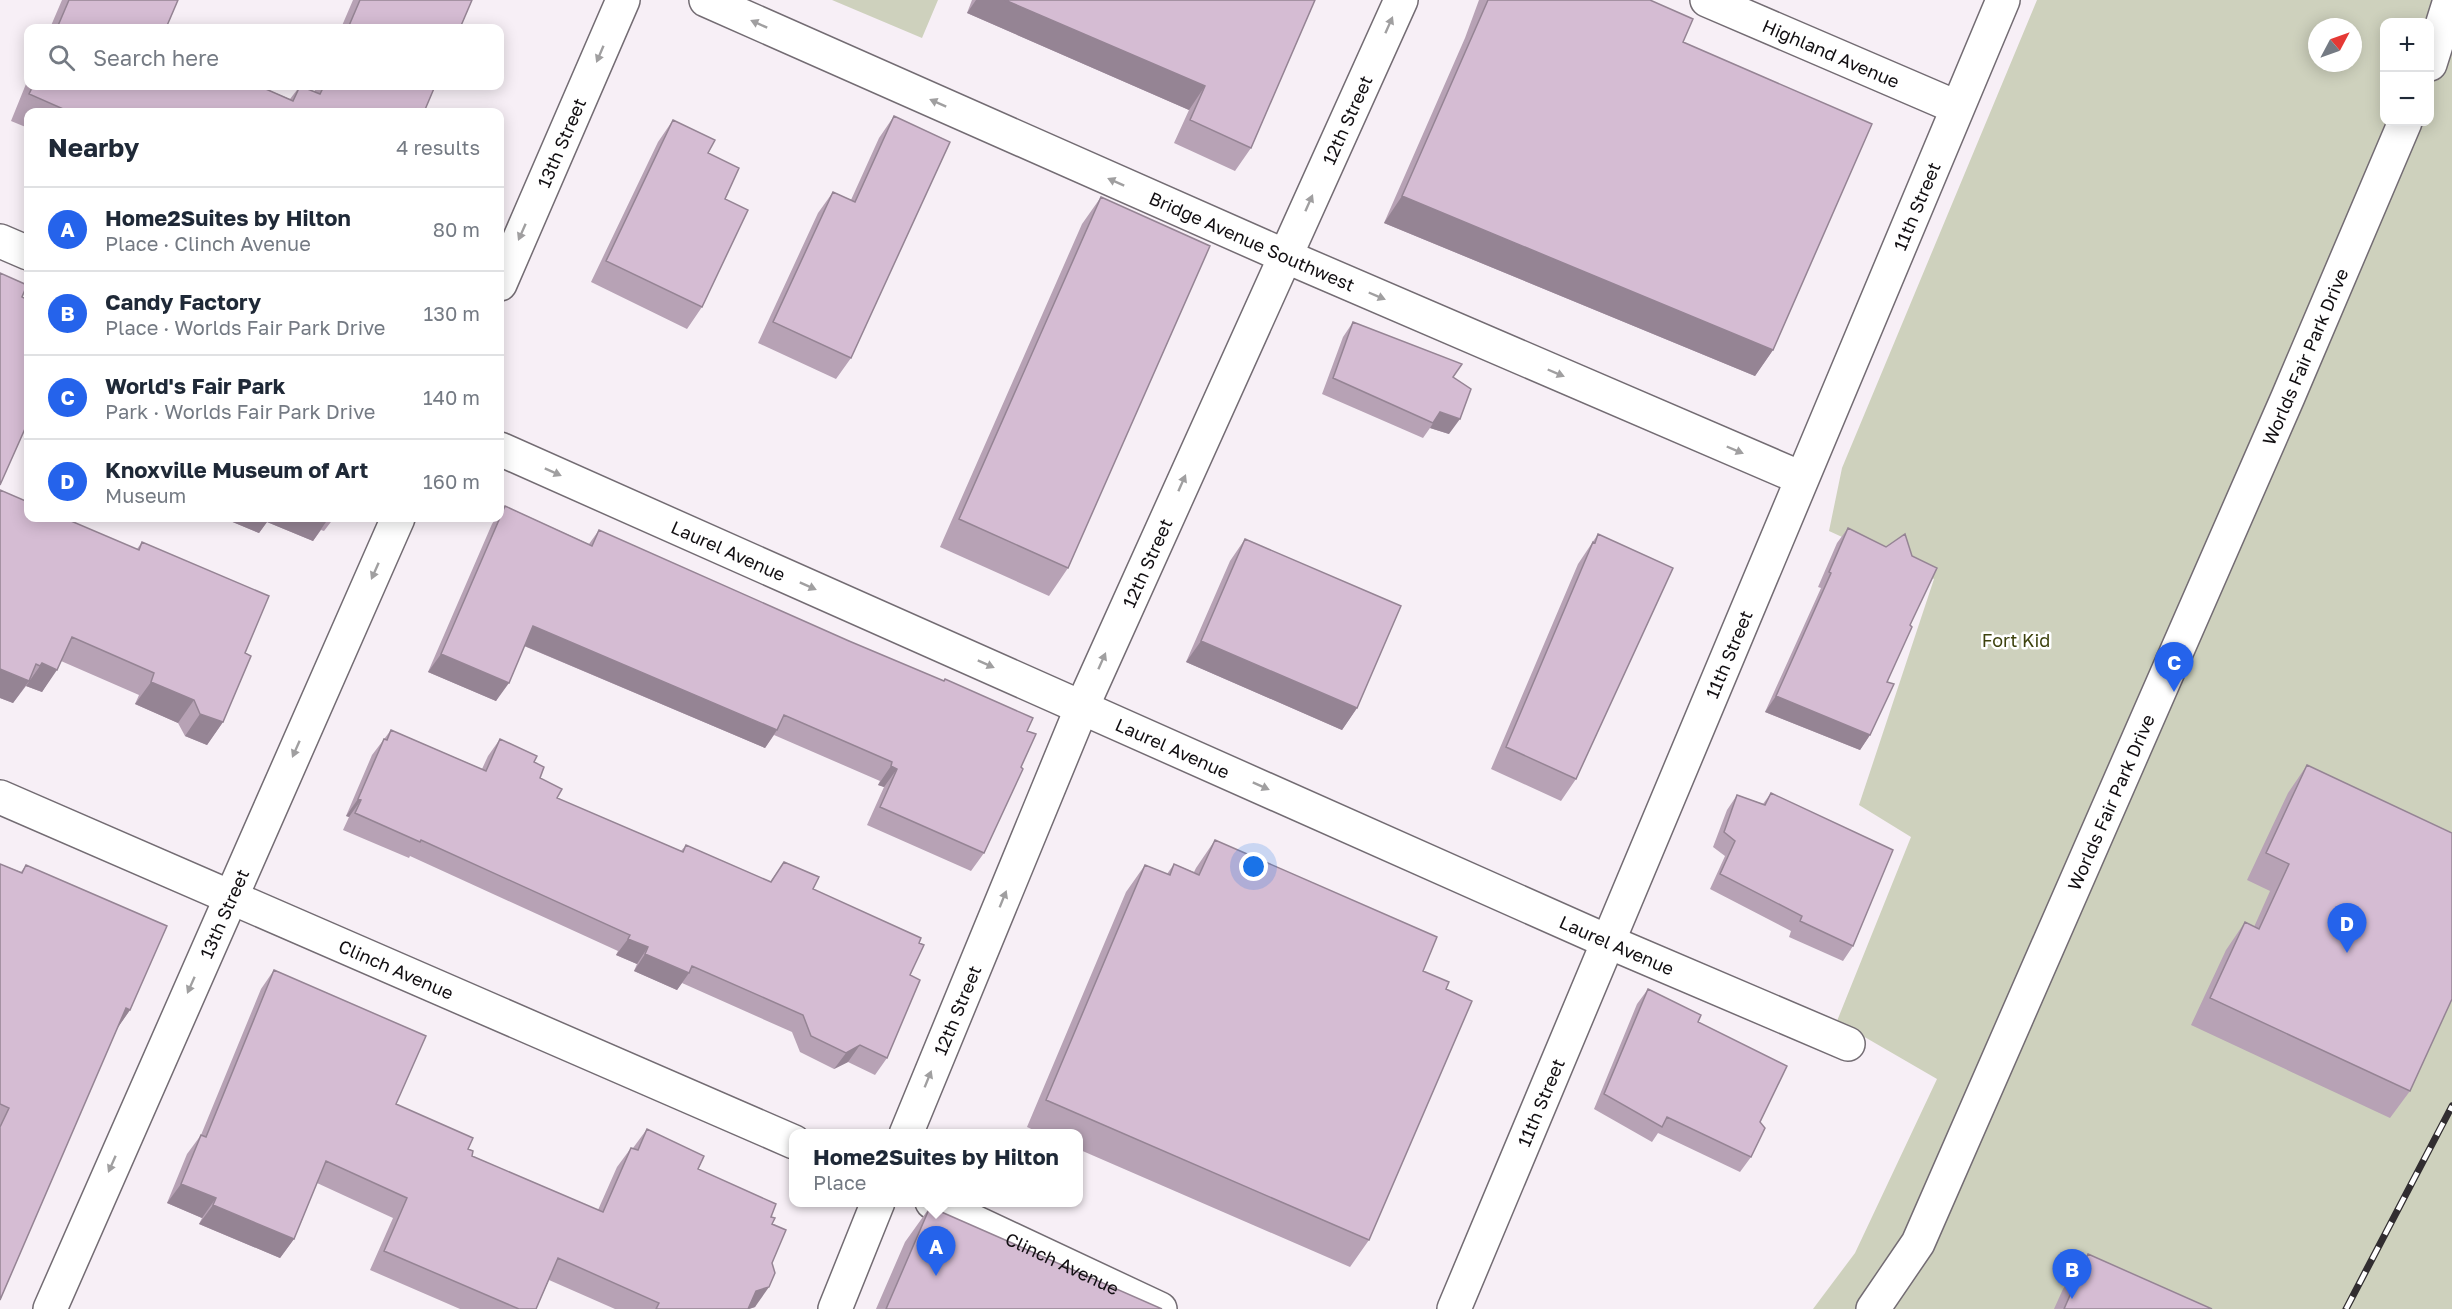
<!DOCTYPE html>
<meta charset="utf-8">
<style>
:root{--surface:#fff;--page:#f2f2f3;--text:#1f2937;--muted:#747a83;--line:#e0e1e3;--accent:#2563eb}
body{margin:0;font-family:"Golos Text",sans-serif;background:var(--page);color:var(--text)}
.controls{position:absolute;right:18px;top:18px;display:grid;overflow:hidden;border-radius:12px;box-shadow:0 3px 15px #0003}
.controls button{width:54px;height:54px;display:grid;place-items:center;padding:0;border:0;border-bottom:2px solid var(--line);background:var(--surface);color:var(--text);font:30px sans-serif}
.compass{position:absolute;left:2308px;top:18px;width:54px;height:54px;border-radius:50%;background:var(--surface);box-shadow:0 3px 15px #0003;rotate:49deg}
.you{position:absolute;left:1254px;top:867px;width:21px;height:21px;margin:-15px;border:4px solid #fff;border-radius:50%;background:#1a73e8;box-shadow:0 0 0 9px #1a73e833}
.badge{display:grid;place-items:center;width:39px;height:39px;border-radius:50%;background:var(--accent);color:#fff;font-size:20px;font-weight:700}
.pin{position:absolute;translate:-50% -50px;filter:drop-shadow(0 2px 3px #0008)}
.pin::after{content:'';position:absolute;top:32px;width:21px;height:18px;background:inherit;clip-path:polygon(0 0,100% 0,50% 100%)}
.popup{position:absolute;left:789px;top:1129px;width:294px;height:78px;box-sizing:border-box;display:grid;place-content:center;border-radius:12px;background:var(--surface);filter:drop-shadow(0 2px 4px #0005);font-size:20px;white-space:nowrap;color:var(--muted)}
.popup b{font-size:22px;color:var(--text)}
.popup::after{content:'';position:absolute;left:50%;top:100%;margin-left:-12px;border:12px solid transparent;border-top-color:var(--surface)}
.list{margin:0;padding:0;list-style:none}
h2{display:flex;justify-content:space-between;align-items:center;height:78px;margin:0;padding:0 24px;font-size:26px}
h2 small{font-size:20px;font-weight:400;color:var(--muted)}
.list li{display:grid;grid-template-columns:39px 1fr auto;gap:18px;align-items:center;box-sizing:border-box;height:84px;padding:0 24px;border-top:2px solid var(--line)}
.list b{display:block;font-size:22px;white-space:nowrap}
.list p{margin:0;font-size:20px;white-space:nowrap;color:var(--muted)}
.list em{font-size:20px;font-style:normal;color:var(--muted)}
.icon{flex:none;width:33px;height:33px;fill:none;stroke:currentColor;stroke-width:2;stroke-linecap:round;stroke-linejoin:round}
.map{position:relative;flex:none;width:2452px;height:1309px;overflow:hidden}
.search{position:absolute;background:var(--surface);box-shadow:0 3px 15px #0003;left:24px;top:24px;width:480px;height:66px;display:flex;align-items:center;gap:15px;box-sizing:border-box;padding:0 21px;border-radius:12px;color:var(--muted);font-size:22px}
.panel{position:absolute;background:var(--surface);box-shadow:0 3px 15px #0003;left:24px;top:108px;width:480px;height:414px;border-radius:12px}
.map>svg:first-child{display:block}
.green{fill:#ced1bd;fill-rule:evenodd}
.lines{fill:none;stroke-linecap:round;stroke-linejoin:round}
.minor-casing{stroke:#736c73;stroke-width:36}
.minor{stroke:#fff;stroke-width:33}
.rail-casing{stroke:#312d30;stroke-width:7}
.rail{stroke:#fff;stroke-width:4.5;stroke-dasharray:14;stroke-linecap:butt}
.wall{fill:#b7a2b5}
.shaded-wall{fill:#958494}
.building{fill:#d5bcd3;stroke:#958494;stroke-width:1.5}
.oneway{fill:#a09fa0}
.labels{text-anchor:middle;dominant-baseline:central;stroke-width:5;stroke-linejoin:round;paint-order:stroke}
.street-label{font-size:18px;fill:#110e11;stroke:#fff}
.park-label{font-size:18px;fill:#3d420e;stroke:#fff}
</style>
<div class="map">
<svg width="2452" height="1309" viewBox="0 0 2452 1309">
<rect width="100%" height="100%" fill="#f7eff6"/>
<path class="green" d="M 832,0 L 938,0 L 922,38 Z
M 2037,0 L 2452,0 L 2452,1309 L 1813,1309 L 1855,1253 L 1937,1079 L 1837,1021 L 1911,837 L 1859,805 L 1934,579 L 1829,531 L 1842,468 ZM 2384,22 L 2430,22 L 2430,122 L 2384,122 ZM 2317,27 L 2353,27 L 2353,63 L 2317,63 Z"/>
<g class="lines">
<defs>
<g id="minor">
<path id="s1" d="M 706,0 L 1285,256 L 1801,478"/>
<path id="s2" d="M 1707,0 L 1956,107"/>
<path d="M 2430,64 L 2450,0"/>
<path d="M 0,241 L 28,253"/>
<path id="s3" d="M 500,284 L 623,0"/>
<path id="s4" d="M 500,449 L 1609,942 L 1848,1044"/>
<path id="s5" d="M 0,797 L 794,1142"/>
<path id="s6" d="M 906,1134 L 1082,707 L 1401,0"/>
<path id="s7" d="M 932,1202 L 1160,1309"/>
<path id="s8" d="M 50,1309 L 398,518"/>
<path d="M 835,1309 L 878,1202"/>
<path id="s9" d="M 1454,1309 L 2003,0"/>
<path id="s10" d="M 1873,1309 L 1918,1243 L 2288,397 L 2405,122"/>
</g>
</defs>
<use href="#minor" class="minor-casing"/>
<use href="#minor" class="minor"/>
<defs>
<path id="rail" d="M 2346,1309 L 2452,1106"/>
</defs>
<use href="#rail" class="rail-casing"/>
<use href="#rail" class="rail"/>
</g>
<path class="wall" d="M 62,0 L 178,0 L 166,28 L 168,28 L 50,28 Z
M 353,0 L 472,0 L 460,28 L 341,28 Z
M 972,0 L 1315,0 L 1251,148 L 1235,171 L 1174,143 L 1189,110 L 967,13 Z
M 1479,0 L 1650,0 L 1683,42 L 1773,350 L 1755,376 L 1384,223 L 1465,38 Z
M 28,79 L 28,86 L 259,86 L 290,99 L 300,86 L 314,92 L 317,86 L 435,86 L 424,112 L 28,112 L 28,128 L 11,121 Z
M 894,116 L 851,358 L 836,379 L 758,343 L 818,213 L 833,192 L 851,200 L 879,138 Z
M 673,120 L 708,153 L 702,307 L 687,329 L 591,282 L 658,142 Z
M 1101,197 L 1068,568 L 1049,596 L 940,547 L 1082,224 Z
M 1353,322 L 1453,377 L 1449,434 L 1430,428 L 1423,438 L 1322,394 L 1343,337 Z
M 505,506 L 589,544 L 599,530 L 1027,731 L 984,853 L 971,871 L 867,825 L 884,787 L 878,785 L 880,781 L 774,735 L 765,748 L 524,646 L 496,701 L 428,672 L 492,524 L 496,518 L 500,518 L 500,513 Z
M 223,518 L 334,518 L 324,531 L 321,530 L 313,541 L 267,522 L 259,533 Z
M 1848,528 L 1910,625 L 1887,682 L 1870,735 L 1860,750 L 1765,712 L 1821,588 L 1818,587 L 1837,543 Z
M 1598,534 L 1576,779 L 1561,801 L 1491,769 L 1578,564 Z
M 1245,539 L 1357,708 L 1342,730 L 1186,662 L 1230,561 Z
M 142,542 L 245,653 L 223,722 L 207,745 L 185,736 L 178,723 L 135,704 L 139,695 L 61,661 L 42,692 L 26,686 L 13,703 L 0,698 L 137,549 Z
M 391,730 L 482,769 L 488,756 L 500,739 L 534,762 L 540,778 L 557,798 L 681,851 L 686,845 L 770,882 L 784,862 L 813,889 L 919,943 L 887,1058 L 875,1075 L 848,1062 L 834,1069 L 800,1052 L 792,1032 L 682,983 L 677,990 L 634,971 L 637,964 L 616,955 L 618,951 L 410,856 L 409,858 L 343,830 L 349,817 L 346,816 L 372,755 Z
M 2307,765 L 2410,1091 L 2390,1118 L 2191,1025 L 2226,950 L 2245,922 L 2254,927 L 2270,891 L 2247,880 L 2288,793 Z
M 1771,793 L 1853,946 L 1843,961 L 1789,937 L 1791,931 L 1710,889 L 1725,856 L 1713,847 L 1727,810 L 1737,795 L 1763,804 Z
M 1215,840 L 1423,971 L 1446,989 L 1369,1240 L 1350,1267 L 1078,1149 L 1078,1134 L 1042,1134 L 1027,1127 L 1126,892 L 1145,865 L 1167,874 L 1174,864 L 1194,872 L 1196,868 Z
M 0,864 L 21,872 L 26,865 L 130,1010 L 116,1030 L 0,1300 Z
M 274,970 L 396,1104 L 468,1149 L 472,1156 L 598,1210 L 617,1167 L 631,1148 L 633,1148 L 647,1129 L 698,1169 L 771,1217 L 772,1224 L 772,1263 L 755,1307 L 749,1309 L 615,1309 L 549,1280 L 536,1309 L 460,1309 L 370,1270 L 393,1218 L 317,1183 L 294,1239 L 280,1258 L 199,1224 L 202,1218 L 167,1203 L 187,1154 L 201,1135 L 261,989 Z
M 1648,989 L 1698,1022 L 1760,1122 L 1751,1157 L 1740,1172 L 1658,1133 L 1652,1142 L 1594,1109 L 1637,1004 Z
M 930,1207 L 1162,1309 L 876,1309 L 905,1242 Z
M 2088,1254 L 2212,1309 L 2054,1309 L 2063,1289 Z"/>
<path class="shaded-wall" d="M 976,0 L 1005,0 L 1205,86 L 1189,110 L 967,13 Z
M 1402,196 L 1773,350 L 1755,376 L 1384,223 Z
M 1440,412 L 1460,419 L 1449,434 L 1430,428 Z
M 223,518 L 325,518 L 328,519 L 313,541 L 267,522 L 259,533 Z
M 533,626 L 777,730 L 765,748 L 520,644 Z
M 1201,641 L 1357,708 L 1342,730 L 1186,662 Z
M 441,654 L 509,683 L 496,701 L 428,672 Z
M 42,663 L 57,670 L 42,692 L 26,686 Z
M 0,669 L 29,681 L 13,703 L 0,698 Z
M 151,682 L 194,700 L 178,723 L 135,704 Z
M 1776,696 L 1870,735 L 1860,750 L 1765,712 Z
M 200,714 L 223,722 L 207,745 L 185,736 Z
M 891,766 L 897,769 L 884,787 L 878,785 Z
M 358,799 L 361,800 L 349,817 L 346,816 Z
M 628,939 L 648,947 L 637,964 L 616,955 Z
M 645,954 L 689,973 L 677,990 L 634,971 Z
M 126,1008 L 130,1010 L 114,1033 Z
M 860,1045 L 848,1062 L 834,1069 L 846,1053 Z
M 181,1184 L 216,1198 L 202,1218 L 167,1203 Z
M 213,1205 L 294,1239 L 280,1258 L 199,1224 Z
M 769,1287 L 755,1307 L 749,1309 L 744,1309 L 756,1291 Z"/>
<path class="building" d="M 69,0 L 178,0 L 166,28 L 168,28 L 57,28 Z
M 360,0 L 472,0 L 460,28 L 348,28 Z
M 1005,0 L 1315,0 L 1251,148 L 1190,120 L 1205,86 Z
M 1488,0 L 1650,0 L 1693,19 L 1683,42 L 1872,124 L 1773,350 L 1402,196 Z
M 33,86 L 259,86 L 293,101 L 300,86 L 320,94 L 324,86 L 435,86 L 424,112 L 70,112 L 29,94 Z
M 894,116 L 950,142 L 851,358 L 773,322 L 833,192 L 855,202 Z
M 673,120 L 715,140 L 708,153 L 739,168 L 725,199 L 748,210 L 702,307 L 606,261 Z
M 1101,197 L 1210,246 L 1068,568 L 959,519 Z
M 0,273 L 27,285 L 22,297 L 28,300 L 28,422 L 0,485 Z
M 1353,322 L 1462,364 L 1453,377 L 1471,389 L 1460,419 L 1440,412 L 1433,423 L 1333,378 Z
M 0,490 L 28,502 L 28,518 L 64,518 L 139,550 L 142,542 L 269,596 L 245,653 L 251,656 L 223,722 L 200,714 L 194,700 L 151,682 L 154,673 L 72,637 L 57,670 L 42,663 L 40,666 L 36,664 L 29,681 L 0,669 Z
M 505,506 L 592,546 L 599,530 L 849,641 L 944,681 L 945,679 L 1033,718 L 1027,731 L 1036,734 L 1021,767 L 1023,769 L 984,853 L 880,807 L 897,769 L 891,766 L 892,762 L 784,715 L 777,730 L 533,626 L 509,683 L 441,654 Z
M 1848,528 L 1886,547 L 1905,534 L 1912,556 L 1937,568 L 1910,625 L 1912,627 L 1887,682 L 1894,684 L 1870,735 L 1776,696 L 1831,573 L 1829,572 Z
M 1598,534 L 1673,568 L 1576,779 L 1506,747 L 1593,542 L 1595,543 Z
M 1245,539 L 1401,606 L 1357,708 L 1201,641 Z
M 391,730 L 486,771 L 500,739 L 537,756 L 534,762 L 544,767 L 540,778 L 562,789 L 557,798 L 683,852 L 686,845 L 771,882 L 784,862 L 819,877 L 813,889 L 921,938 L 919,943 L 924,945 L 910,975 L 920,980 L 887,1058 L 860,1045 L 846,1053 L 811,1036 L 803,1015 L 692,966 L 689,973 L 645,954 L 648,947 L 628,939 L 630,935 L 421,840 L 420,842 L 355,813 L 361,800 L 358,799 L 384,739 L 387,740 Z
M 2307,765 L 2452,833 L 2452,999 L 2410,1091 L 2210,998 L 2245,922 L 2259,929 L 2289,864 L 2266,853 Z
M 1771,793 L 1893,850 L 1853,946 L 1800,921 L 1802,916 L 1720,874 L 1735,841 L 1724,832 L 1737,795 L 1765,805 Z
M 1215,840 L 1437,937 L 1423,971 L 1449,982 L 1446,989 L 1472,1001 L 1369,1240 L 1046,1100 L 1145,865 L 1170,875 L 1174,864 L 1199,875 Z
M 0,864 L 22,873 L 26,865 L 167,926 L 130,1010 L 126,1008 L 0,1300 L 0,1127 L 9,1108 L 0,1104 Z
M 274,970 L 426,1036 L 396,1104 L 473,1138 L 468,1149 L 473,1151 L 472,1156 L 603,1212 L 631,1148 L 638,1150 L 647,1129 L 704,1156 L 698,1169 L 776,1204 L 771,1217 L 775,1218 L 772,1224 L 786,1230 L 772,1263 L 775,1273 L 769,1287 L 756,1291 L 748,1309 L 656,1309 L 659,1303 L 558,1258 L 536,1309 L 519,1309 L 384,1251 L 407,1198 L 326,1161 L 294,1239 L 213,1205 L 216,1198 L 181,1184 L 201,1135 L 206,1137 Z
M 1648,989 L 1701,1015 L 1698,1022 L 1787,1066 L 1760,1122 L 1765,1128 L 1751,1157 L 1667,1117 L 1662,1127 L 1604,1094 Z
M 930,1207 L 1162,1309 L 886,1309 Z
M 2088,1254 L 2212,1309 L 2064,1309 Z"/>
<defs><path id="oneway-solid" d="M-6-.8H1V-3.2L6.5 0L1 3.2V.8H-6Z" transform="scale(1.5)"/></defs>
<g class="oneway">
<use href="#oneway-solid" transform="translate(759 24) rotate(-156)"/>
<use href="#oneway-solid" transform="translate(1389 25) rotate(-66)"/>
<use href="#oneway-solid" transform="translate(600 54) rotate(113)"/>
<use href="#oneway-solid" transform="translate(938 103) rotate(-156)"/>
<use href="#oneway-solid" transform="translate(1116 182) rotate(-156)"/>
<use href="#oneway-solid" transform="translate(1309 203) rotate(-66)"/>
<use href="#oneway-solid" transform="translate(522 232) rotate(114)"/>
<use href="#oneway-solid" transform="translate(1377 296) rotate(23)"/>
<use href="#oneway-solid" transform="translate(1556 373) rotate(23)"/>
<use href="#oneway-solid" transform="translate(1735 450) rotate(23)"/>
<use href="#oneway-solid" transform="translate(553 472) rotate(24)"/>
<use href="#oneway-solid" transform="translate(1182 483) rotate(-66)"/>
<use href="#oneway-solid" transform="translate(375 571) rotate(114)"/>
<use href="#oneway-solid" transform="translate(808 586) rotate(24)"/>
<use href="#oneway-solid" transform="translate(1102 661) rotate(-66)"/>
<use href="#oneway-solid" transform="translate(986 664) rotate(24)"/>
<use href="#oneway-solid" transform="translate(296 749) rotate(114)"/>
<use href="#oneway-solid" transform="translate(1261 786) rotate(24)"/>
<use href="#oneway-solid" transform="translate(1003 899) rotate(-68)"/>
<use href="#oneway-solid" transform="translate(191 985) rotate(114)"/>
<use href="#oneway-solid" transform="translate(928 1079) rotate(-68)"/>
<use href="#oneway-solid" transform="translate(112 1164) rotate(114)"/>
</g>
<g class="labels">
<g class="street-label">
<text stroke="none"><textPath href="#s2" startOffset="135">Highland Avenue</textPath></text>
<text stroke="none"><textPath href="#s6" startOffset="1106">12th Street</textPath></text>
<text stroke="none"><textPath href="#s3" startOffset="154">13th Street</textPath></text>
<text stroke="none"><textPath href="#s9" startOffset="1196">11th Street</textPath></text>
<text stroke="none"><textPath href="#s1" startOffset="597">Bridge Avenue Southwest</textPath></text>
<text stroke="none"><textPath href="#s10" startOffset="1047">Worlds Fair Park Drive</textPath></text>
<text stroke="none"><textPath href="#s4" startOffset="250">Laurel Avenue</textPath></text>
<text stroke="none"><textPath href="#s6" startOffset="620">12th Street</textPath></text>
<text stroke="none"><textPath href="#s9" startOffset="710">11th Street</textPath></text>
<text stroke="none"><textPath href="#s4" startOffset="736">Laurel Avenue</textPath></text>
<text stroke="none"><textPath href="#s10" startOffset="561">Worlds Fair Park Drive</textPath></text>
<text stroke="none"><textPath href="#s8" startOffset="432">13th Street</textPath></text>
<text stroke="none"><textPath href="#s4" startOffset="1222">Laurel Avenue</textPath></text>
<text stroke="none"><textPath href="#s5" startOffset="432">Clinch Avenue</textPath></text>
<text stroke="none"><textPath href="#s6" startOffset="134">12th Street</textPath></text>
<text stroke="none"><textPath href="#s9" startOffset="224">11th Street</textPath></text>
<text stroke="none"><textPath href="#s7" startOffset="144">Clinch Avenue</textPath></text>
</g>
<g class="park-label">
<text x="2016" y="640">Fort Kid</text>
</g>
</g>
</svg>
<div class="controls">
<button>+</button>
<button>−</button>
</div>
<svg class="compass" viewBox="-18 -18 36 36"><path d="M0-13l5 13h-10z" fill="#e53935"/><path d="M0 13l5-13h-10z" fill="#747a83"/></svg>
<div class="you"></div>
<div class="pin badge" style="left:936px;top:1276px">A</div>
<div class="popup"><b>Home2Suites by Hilton</b>Place</div>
<div class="pin badge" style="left:2072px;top:1299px">B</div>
<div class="pin badge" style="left:2174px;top:692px">C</div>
<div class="pin badge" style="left:2347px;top:953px">D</div>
<div class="search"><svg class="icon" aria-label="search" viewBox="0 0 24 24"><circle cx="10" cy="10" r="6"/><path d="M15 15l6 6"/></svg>Search here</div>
<section class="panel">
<h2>Nearby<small>4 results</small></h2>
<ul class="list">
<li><span class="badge">A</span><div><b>Home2Suites by Hilton</b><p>Place · Clinch Avenue</p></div><em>80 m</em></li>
<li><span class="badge">B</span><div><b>Candy Factory</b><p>Place · Worlds Fair Park Drive</p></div><em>130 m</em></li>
<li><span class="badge">C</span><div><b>World's Fair Park</b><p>Park · Worlds Fair Park Drive</p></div><em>140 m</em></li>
<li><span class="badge">D</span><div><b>Knoxville Museum of Art</b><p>Museum</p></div><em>160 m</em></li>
</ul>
</section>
</div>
